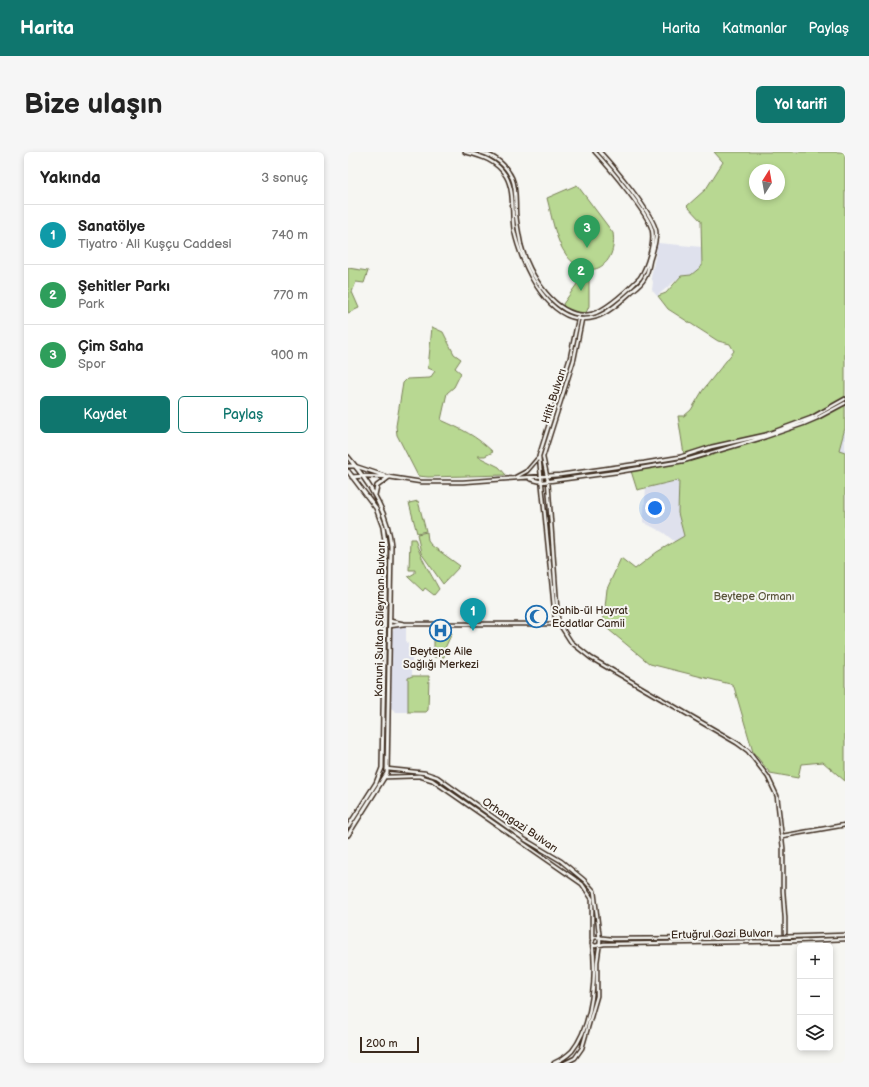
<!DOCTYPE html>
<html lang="tr">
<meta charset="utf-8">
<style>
:root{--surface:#fff;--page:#f6f6f6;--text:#222;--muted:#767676;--line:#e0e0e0;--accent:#0f766e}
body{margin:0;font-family:"Balsamiq Sans",sans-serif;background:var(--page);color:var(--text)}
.controls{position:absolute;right:12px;bottom:12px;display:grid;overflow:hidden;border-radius:6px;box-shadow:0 2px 6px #0003}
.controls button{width:36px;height:36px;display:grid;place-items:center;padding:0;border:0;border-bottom:1px solid var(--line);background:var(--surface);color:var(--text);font:20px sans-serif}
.compass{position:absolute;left:401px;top:12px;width:36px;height:36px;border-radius:50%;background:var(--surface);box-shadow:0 2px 6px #0003;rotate:11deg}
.scale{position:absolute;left:12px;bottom:10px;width:59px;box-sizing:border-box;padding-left:4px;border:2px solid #3b2a1e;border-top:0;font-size:11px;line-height:14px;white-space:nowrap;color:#3b2a1e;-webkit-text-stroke:3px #f6f6f2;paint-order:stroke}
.you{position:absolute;left:307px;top:356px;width:14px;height:14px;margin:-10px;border:3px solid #fff;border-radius:50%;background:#1a73e8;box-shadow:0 0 0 6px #1a73e833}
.badge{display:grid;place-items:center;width:26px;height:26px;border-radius:50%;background:var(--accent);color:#fff;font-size:13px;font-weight:700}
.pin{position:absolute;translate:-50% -33px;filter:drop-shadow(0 1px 2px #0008)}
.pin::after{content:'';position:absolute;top:21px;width:14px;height:12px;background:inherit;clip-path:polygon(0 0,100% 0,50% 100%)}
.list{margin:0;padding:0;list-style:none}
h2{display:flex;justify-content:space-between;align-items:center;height:52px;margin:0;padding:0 16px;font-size:17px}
h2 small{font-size:13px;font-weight:400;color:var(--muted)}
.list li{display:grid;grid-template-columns:26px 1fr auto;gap:12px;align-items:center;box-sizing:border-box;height:60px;padding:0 16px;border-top:1px solid var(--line)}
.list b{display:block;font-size:15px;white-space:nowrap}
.list p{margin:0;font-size:13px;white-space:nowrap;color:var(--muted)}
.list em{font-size:13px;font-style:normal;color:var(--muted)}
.actions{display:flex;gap:8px;padding:12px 16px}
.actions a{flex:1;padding:9px 0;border:1px solid var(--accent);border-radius:6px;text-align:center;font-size:14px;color:var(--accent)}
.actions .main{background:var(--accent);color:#fff}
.icon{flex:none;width:22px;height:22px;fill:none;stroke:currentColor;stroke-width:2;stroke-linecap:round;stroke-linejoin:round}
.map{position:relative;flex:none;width:497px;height:911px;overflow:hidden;border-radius:6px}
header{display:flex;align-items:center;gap:24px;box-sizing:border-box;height:56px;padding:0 20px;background:var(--accent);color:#fff}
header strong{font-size:19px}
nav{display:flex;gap:22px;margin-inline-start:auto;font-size:14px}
.intro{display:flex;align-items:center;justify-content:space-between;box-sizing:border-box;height:96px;padding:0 24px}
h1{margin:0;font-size:28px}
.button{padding:10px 18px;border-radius:6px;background:var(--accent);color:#fff;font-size:14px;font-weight:700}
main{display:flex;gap:24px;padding:0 24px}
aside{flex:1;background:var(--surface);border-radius:6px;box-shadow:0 2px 6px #0003}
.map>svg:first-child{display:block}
.built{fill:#dfe1ed}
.green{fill:#b8d892;stroke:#7a8158;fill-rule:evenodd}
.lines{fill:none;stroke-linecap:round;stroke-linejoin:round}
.secondary-casing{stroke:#3b2a1e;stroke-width:5.5}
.primary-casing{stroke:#3b2a1e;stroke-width:6}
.secondary{stroke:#f6f6f2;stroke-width:2.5}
.primary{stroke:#f6f6f2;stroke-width:3}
.labels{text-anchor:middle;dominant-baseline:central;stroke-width:4;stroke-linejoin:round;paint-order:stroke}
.street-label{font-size:11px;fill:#3b2a1e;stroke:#f6f6f2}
.park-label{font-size:11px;fill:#5a563b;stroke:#f6f6f2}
.poi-label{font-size:11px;fill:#3b2a1e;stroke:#f6f6f2;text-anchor:start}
</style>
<header>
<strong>Harita</strong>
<nav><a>Harita</a><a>Katmanlar</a><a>Paylaş</a></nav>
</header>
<div class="intro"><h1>Bize ulaşın</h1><a class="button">Yol tarifi</a></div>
<main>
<aside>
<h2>Yakında<small>3 sonuç</small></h2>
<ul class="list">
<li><span class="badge" style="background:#0f9aa8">1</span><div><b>Sanatölye</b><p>Tiyatro · Ali Kuşçu Caddesi</p></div><em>740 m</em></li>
<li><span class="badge" style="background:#2e9e5b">2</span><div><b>Şehitler Parkı</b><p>Park</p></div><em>770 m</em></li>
<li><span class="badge" style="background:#2e9e5b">3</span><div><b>Çim Saha</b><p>Spor</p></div><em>900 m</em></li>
</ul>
<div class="actions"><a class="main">Kaydet</a><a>Paylaş</a></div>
</aside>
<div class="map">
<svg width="497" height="911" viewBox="0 0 497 911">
<rect width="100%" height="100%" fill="#f6f6f2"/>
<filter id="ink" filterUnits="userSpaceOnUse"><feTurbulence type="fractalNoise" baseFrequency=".025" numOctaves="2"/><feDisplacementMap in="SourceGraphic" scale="8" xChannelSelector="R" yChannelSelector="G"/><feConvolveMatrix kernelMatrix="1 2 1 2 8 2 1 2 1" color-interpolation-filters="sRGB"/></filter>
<g filter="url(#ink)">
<path class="built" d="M 310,91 L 354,95 L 355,114 L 343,123 L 333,124 L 309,144 L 304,138 L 305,130 L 303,125 Z
M 497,276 L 497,380 L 491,298 Z
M 331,328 L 330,361 L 336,384 L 327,390 L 316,381 L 295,370 L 298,336 Z
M 47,475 L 58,476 L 58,491 L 60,491 L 60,499 L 63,499 L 64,503 L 64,524 L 60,526 L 60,560 L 48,560 L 43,556 L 44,481 Z"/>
<path class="green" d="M 366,0 L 497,0 L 497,276 L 491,298 L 497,300 L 497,629 L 475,610 L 453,612 L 450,626 L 422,621 L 405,600 L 386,535 L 382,532 L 302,512 L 255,473 L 259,437 L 273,406 L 287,417 L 309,400 L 336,384 L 330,361 L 331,328 L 289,338 L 283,319 L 337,309 L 330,264 L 336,264 L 343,258 L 355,238 L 386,199 L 382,192 L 370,189 L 320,157 L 310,144 L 318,141 L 333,124 L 343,123 L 354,114 L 353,69 L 339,54 L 358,37 L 375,10 ZM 407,18 L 431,18 L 431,42 L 407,42 Z
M 229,33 L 265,81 C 270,113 241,132 219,104 C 207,88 204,65 199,46 Z
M 0,116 L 20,119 L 16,131 L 8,130 L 4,140 L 11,156 L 0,161 Z
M 241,121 L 241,154 L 238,161 L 232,161 L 216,155 L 215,152 L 236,122 Z
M 84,175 L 95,180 L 106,202 L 113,207 L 107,216 L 113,221 L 106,235 L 99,241 L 93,268 C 115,278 127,283 145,300 L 137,304 L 129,304 L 151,315 L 158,323 L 80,325 L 70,324 L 49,283 L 48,274 L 55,231 L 59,227 L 82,226 L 87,219 L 80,216 Z
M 70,349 L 78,379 L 69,381 L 61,351 Z
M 79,380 L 80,389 L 83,393 L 112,414 L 95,432 L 73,401 L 69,382 Z
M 62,387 L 67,387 C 72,406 82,420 91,437 L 86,443 L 77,436 L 75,439 L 60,425 L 67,421 L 67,418 L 61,418 Z
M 95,481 L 104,481 L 97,496 L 96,505 L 86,505 L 86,486 L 93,484 Z
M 64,524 L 81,524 L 80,558 L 78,560 L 60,560 L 60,526 Z"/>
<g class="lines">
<defs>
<path id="secondary" d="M 117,0 C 134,4 149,9 158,24 C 167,40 163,60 166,78 C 173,112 202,179 248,165 C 263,160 277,145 289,135 C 298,128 300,119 302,108 C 305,99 309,88 308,79 C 305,62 265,14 252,0
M 132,0 C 146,4 158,13 164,26 C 169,37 167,51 168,63 C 169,73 171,83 173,93 C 180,121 209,170 244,162 C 259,158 281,137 292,126 C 299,115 307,91 304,78 C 300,61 260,14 247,0
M 231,163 L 222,206 L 191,304 L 207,465 L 223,490 L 243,506 L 389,591 L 400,599 L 420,625 L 429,644 L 435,696 L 435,739 L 437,766 L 437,781
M 7,314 L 37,324
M 15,324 L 41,325 L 73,330 L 115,330 L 212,323 L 296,311 L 332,305 L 363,295 L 417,283 L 463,266 L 497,247
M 166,326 L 179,319 L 191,305
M 182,327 L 194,330 L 269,320 L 335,309 L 417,285 L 455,272 L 469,266 L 497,251
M 42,469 L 57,472
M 210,469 L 200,329 L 195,305 L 226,207 L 234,167
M 42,474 L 57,472 L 211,472
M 39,617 L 77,621 L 89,625 L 176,687 L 213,709 L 236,728 L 246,739 L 252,789 L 249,810 L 249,844 L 234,896 L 227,906 L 217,911
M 38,625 L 71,624 L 84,628 L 234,732 L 244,747 L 244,787
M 434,684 L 497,673
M 244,792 L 247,794 L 256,792 L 446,789 L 497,787
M 206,911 C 213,908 219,904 224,899 C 245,873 249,821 244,790 L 246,785 L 264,787 L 405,786 L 497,783"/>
<path id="primary" d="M 0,305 C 21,330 40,360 43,394 L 39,621 L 0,683
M 0,314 L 7,314
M 0,319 L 28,356 L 35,375 L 38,397 L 34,616 L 28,631 L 0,675
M 4,325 L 15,324
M 27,343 L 29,334 L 41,325"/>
</defs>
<use href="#secondary" class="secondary-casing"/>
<use href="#primary" class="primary-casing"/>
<use href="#secondary" class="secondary"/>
<use href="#primary" class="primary"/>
</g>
</g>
<defs>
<symbol id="mosque-ring" viewBox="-11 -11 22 22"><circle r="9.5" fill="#f6f6f2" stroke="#1f6fb2" stroke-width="1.5"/><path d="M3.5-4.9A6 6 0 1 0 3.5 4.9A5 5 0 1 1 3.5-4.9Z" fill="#1f6fb2"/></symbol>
<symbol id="hospital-ring" viewBox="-11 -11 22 22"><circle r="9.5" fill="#f6f6f2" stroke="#1f6fb2" stroke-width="1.5"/><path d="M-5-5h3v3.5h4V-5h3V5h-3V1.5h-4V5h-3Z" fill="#1f6fb2"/></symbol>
</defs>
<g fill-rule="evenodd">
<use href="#mosque-ring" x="176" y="452" width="25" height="25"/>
<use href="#hospital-ring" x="80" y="466" width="25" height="25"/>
</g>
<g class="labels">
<g class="street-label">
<text transform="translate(206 244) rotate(-72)">Hitit Bulvarı</text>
<text transform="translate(32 467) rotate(-89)">Kanuni Sultan Süleyman Bulvarı</text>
<text transform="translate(172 673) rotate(34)">Orhangazi Bulvarı</text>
<text transform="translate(374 782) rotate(-1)">Ertuğrul Gazi Bulvarı</text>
</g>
<g class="park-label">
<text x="406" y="444">Beytepe Ormanı</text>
</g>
<g class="poi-label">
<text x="204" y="458">Sahib-ül Hayrat<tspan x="204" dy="13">Ecdatlar Camii</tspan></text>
<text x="93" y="499" text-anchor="middle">Beytepe Aile<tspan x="93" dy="13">Sağlığı Merkezi</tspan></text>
</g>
</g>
</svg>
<div class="controls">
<button>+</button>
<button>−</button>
<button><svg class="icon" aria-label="layers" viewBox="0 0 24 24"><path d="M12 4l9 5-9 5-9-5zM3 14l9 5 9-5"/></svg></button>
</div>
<svg class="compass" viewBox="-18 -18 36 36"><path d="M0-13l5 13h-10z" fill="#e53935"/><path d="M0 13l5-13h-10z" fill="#767676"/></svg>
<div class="scale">200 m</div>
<div class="you"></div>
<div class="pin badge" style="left:125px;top:479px;background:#0f9aa8">1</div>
<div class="pin badge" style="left:233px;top:139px;background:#2e9e5b">2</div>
<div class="pin badge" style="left:239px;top:96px;background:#2e9e5b">3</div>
</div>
</main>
